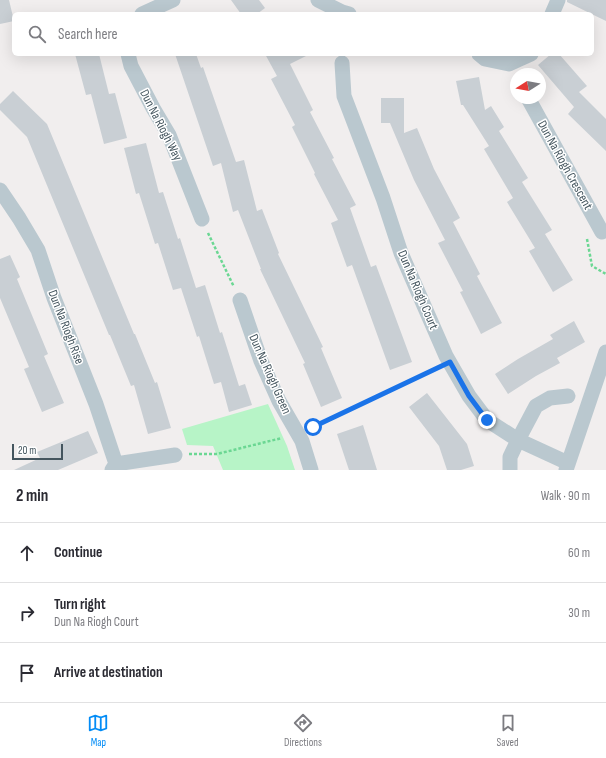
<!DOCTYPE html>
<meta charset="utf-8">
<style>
:root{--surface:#fff;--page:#f2f2f3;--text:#2b2b33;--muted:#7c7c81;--line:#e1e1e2;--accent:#038cf6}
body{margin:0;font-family:"Sofia Sans Condensed",sans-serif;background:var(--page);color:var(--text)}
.compass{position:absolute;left:510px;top:68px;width:36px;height:36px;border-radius:50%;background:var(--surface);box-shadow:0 4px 16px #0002;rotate:259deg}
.scale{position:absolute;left:12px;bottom:10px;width:51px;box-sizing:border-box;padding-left:4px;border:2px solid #44555e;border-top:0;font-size:11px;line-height:14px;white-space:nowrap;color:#44555e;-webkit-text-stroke:3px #fff;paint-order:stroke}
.stop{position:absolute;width:12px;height:12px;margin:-9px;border:3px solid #1a73e8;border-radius:50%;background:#fff}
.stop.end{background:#1a73e8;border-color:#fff;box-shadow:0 1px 4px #0008}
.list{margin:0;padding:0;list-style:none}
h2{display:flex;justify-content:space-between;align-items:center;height:52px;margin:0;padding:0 16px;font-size:17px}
h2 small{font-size:13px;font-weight:400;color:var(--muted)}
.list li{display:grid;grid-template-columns:26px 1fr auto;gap:12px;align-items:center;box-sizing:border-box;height:60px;padding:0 16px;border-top:1px solid var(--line)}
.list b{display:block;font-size:15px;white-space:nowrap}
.list p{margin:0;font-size:13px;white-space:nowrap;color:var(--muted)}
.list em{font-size:13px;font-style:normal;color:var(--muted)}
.icon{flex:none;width:22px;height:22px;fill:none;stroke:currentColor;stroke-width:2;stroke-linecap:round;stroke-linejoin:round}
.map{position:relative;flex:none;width:606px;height:470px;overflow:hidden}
.search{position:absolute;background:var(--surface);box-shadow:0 4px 16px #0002;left:12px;right:12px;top:12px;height:44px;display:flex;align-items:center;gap:10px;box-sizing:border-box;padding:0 14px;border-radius:6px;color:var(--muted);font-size:15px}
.sheet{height:232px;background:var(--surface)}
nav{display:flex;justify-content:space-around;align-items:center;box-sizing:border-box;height:56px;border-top:1px solid var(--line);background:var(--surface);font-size:11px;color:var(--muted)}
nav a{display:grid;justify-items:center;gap:2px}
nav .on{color:var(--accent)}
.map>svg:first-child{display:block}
.green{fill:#b7f4c7}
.building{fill:#c9cfd4}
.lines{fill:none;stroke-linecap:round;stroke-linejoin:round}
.path{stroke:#6bd793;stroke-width:2.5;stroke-dasharray:3 2;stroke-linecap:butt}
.minor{stroke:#bac8cf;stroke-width:15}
.route{stroke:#1a73e8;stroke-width:5}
.labels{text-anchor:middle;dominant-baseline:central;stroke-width:3;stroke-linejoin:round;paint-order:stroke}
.street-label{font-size:13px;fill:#44555e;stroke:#fff}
</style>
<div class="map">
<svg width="606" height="470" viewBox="0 0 606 470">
<rect width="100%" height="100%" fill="#f1eeee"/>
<path class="green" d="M 268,404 L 287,446 L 295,470 L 223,470 L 213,446 L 187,445 L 182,429 Z"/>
<path class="building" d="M 0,0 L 9,0 L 14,21 L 0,24 Z
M 231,0 L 259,0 L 265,8 L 257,14 L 241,14 Z
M 567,0 L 606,0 L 606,21 L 567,2 Z
M 75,54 L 99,54 L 109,94 L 115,93 L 127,138 L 104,144 L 91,94 L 86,95 Z
M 175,54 L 196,54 L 201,68 L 203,67 L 236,162 L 244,160 L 257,211 L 262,209 L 279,253 L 278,254 L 323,347 L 321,348 L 342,398 L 321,407 L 303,364 L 305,363 L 260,269 L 261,269 L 238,210 L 233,212 L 221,163 L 213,166 Z
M 265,54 L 310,54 L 290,64 L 313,110 L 310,112 L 334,158 L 332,159 L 356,205 L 350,208 L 371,267 L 376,265 L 412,362 L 390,370 L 352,265 L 347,267 L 331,223 L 338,220 L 314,174 L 315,173 L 292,127 L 295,125 L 271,79 L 277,76 Z
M 551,54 L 559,54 L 587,86 L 579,92 L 606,119 L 606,151 L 568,114 L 574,107 L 538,65 Z
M 479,77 L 485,110 L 491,106 L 504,127 L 499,131 L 528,178 L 522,182 L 552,230 L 545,234 L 573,280 L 553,292 L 529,251 L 535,248 L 507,202 L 513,198 L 484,149 L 489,146 L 463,105 L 461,105 L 456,81 Z
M 13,91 L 47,124 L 134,334 L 135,334 L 155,383 L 157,382 L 171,428 L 148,434 L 134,385 L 131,386 L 110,335 L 109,335 L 27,137 L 0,110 L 0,104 Z
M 381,98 L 404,98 L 404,133 L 417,128 L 434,169 L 460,218 L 453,222 L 480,274 L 477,276 L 502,323 L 481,334 L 460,292 L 463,291 L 438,243 L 445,240 L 414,180 L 390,123 L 381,123 Z
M 146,143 L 159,193 L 163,192 L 178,239 L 180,238 L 196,288 L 205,285 L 220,333 L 222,332 L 239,386 L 245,384 L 252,405 L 229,412 L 221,382 L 214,384 L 199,336 L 197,337 L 181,288 L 173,290 L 158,243 L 155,244 L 139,193 L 136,194 L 124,148 Z
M 10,255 L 20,277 L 17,279 L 48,354 L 44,356 L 64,403 L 42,412 L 24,369 L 29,367 L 0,298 L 0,259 Z
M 574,321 L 585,342 L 557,358 L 560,363 L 536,376 L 508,394 L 495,374 L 518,359 L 553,339 L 550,335 Z
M 427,393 L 467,444 L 474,466 L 461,470 L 447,470 L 439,446 L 409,407 Z
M 363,425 L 377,470 L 349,470 L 337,434 Z
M 88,431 L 98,453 L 58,470 L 14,470 L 40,458 L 37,452 Z"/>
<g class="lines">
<path class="path" d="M 208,233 L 234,287
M 587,239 L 592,266 L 606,274
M 311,428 L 435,369
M 189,454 L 217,454 L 282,438"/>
<path class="minor" d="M 318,0 L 342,12 L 349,14
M 142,14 L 173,0
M 552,14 L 558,0
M 128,54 L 131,66 L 153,108 L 169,135 L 202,219
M 479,54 L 485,59 L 509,64 L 531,54
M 342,63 L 344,96 L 383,198 L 401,253 L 446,356 L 469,396 L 487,420 L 518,440 L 568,463
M 528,98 L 602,232
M 0,190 L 19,218 L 38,250 L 54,298 L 96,404 L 116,464 L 112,470
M 240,300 L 261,361 L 279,401 L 302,441 L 311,470
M 116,464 L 175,455
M 510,470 L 510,457 L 518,440 L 536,406 L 550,398 L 568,396
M 566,470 L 606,352"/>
</g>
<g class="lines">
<path class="route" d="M 313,427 L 450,362 L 469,396 L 487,420"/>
</g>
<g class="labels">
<g class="street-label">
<text transform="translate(161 125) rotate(63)">Dun Na Riogh Way</text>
<text transform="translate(565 165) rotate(61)">Dun Na Riogh Crescent</text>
<text transform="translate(418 290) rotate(67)">Dun Na Riogh Court</text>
<text transform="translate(66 327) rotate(69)">Dun Na Riogh Rise</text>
<text transform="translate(270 374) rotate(66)">Dun Na Riogh Green</text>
</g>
</g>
</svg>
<svg class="compass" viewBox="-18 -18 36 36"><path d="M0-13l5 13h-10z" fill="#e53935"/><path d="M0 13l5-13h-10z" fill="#7c7c81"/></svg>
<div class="scale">20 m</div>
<div class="stop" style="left:313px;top:427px"></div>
<div class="stop end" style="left:487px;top:420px"></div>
<div class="search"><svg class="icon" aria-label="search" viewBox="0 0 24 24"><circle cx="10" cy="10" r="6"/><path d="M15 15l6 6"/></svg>Search here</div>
</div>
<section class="sheet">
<h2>2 min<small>Walk · 90 m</small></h2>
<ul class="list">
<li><svg class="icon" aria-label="ahead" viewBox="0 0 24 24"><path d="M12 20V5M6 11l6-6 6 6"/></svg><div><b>Continue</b></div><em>60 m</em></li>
<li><svg class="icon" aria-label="right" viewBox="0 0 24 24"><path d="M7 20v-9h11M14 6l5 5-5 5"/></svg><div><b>Turn right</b><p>Dun Na Riogh Court</p></div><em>30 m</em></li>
<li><svg class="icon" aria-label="arrive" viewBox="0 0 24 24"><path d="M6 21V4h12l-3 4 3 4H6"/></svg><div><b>Arrive at destination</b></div></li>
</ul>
</section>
<nav>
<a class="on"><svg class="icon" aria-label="map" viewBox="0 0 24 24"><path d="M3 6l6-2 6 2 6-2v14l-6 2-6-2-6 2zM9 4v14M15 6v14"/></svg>Map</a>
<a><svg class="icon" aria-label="directions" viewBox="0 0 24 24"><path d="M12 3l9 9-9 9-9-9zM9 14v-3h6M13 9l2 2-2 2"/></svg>Directions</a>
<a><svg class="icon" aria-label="saved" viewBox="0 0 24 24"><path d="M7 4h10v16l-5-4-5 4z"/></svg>Saved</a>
</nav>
